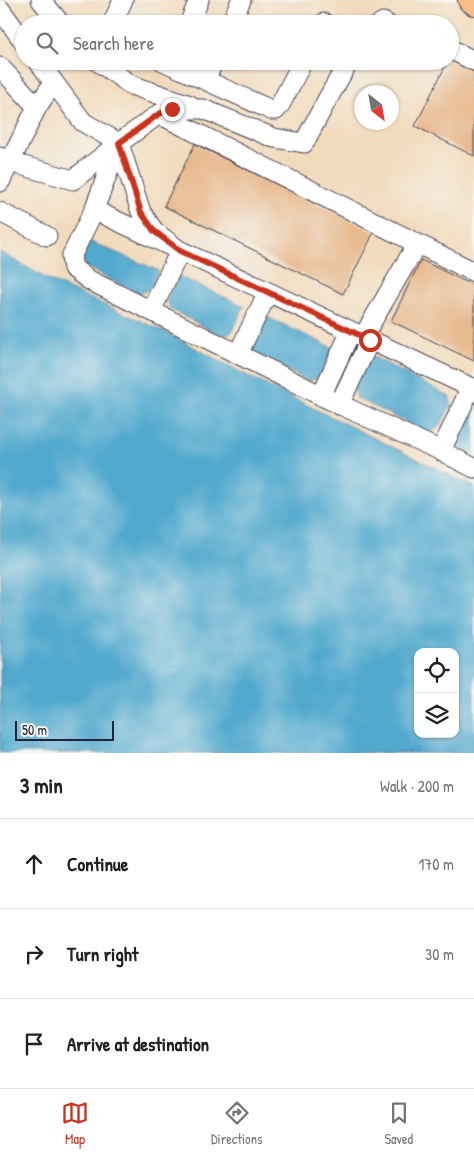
<!DOCTYPE html>
<meta charset="utf-8">
<style>
:root{--surface:#fff;--page:#f6f6f6;--text:#202124;--muted:#757577;--line:#e0e0e0;--accent:#c8321e}
body{margin:0;font-family:"Patrick Hand",sans-serif;background:var(--page);color:var(--text)}
.controls{position:absolute;right:15px;bottom:15px;display:grid;overflow:hidden;border-radius:10px;box-shadow:0 1px 4px #0004}
.controls button{width:45px;height:45px;display:grid;place-items:center;padding:0;border:0;border-bottom:1px solid var(--line);background:var(--surface);color:var(--text);font:25px sans-serif}
.compass{position:absolute;left:354px;top:85px;width:45px;height:45px;border-radius:50%;background:var(--surface);box-shadow:0 1px 4px #0004;rotate:149deg}
.scale{position:absolute;left:15px;bottom:12px;width:99px;box-sizing:border-box;padding-left:5px;border:2px solid #22223b;border-top:0;font-size:14px;line-height:18px;white-space:nowrap;color:#22223b;-webkit-text-stroke:4px #f6f6f2;paint-order:stroke}
.stop{position:absolute;width:15px;height:15px;margin:-11px;border:4px solid #c8321e;border-radius:50%;background:#fff}
.stop.end{background:#c8321e;border-color:#fff;box-shadow:0 1px 5px #0008}
.list{margin:0;padding:0;list-style:none}
h2{display:flex;justify-content:space-between;align-items:center;height:65px;margin:0;padding:0 20px;font-size:21px}
h2 small{font-size:16px;font-weight:400;color:var(--muted)}
.list li{display:grid;grid-template-columns:32px 1fr auto;gap:15px;align-items:center;box-sizing:border-box;height:90px;padding:0 20px;border-top:1px solid var(--line)}
.list b{display:block;font-size:19px;white-space:nowrap}
.list em{font-size:16px;font-style:normal;color:var(--muted)}
.icon{flex:none;width:28px;height:28px;fill:none;stroke:currentColor;stroke-width:2;stroke-linecap:round;stroke-linejoin:round}
.map{position:relative;flex:none;width:474px;height:753px;overflow:hidden}
.search{position:absolute;background:var(--surface);box-shadow:0 1px 4px #0004;left:15px;right:15px;top:15px;height:55px;display:flex;align-items:center;gap:12px;box-sizing:border-box;padding:0 18px;border-radius:28px;color:var(--muted);font-size:19px}
.sheet{height:335px;background:var(--surface)}
nav{display:flex;justify-content:space-around;align-items:center;box-sizing:border-box;height:70px;border-top:1px solid var(--line);background:var(--surface);font-size:14px;color:var(--muted)}
nav a{display:grid;justify-items:center;gap:2px}
nav .on{color:var(--accent)}
.map>svg:first-child{display:block}
.water{fill:#51a9ce;stroke:#3a6684;fill-rule:evenodd}
.building{fill:#e8ba8f}
.lines{fill:none;stroke-linecap:round;stroke-linejoin:round}
.minor-casing{stroke:#413e4e;stroke-width:21}
.major-casing{stroke:#413e4e;stroke-width:26}
.minor{stroke:#fff;stroke-width:19}
.major{stroke:#f9bd89;stroke-width:24}
.route{stroke:#c8321e;stroke-width:6}
</style>
<div class="map">
<svg width="474" height="753" viewBox="0 0 474 753">
<rect width="100%" height="100%" fill="#f6f6f2"/>
<filter id="ink" filterUnits="userSpaceOnUse"><feTurbulence type="fractalNoise" baseFrequency=".02" numOctaves="2"/><feDisplacementMap in="SourceGraphic" scale="10" xChannelSelector="R" yChannelSelector="G"/><feConvolveMatrix kernelMatrix="1 2 1 2 8 2 1 2 1" color-interpolation-filters="sRGB"/></filter>
<filter id="wash" filterUnits="userSpaceOnUse"><feTurbulence type="fractalNoise" baseFrequency=".0096" numOctaves="4" result="noise"/><feDisplacementMap in="SourceGraphic" scale="20" xChannelSelector="R" yChannelSelector="G"/><feGaussianBlur stdDeviation="1.12" result="paint"/><feColorMatrix in="noise" values="0 0 0 0 0 0 0 0 0 0 0 0 0 0 0 0 0 1.4 0 .05"/><feComposite in="paint" operator="in"/></filter>
<g filter="url(#wash)">
<rect width="100%" height="100%" fill="#f2dbbd"/>
<path class="water" d="M 89,241 L 159,271 L 150,289 L 139,294 L 86,267 L 82,257 Z
M 0,252 L 49,280 L 161,330 L 252,378 L 474,487 L 474,753 L 0,753 ZM 418,652 L 455,652 L 455,734 L 418,734 Z
M 178,276 L 244,306 L 232,332 L 222,336 L 170,309 L 167,299 Z
M 265,316 L 333,348 L 319,378 L 308,381 L 254,353 L 251,344 Z
M 372,356 L 450,397 L 451,405 L 440,426 L 428,433 L 357,398 L 353,385 Z
M 470,406 L 474,407 L 474,455 L 457,447 L 456,430 Z"/>
<g id="blocks">
<path class="building" d="M 450,60 L 474,72 L 474,156 L 415,126 L 448,61 L 450,61 Z
M 195,144 L 374,232 L 343,294 L 164,206 Z
M 421,260 L 474,286 L 474,361 L 391,321 Z"/>
</g>
</g>
<g filter="url(#ink)">
<use href="#blocks" fill-opacity="0" stroke="#413e4e" stroke-width="1"/>
<g class="lines">
<defs>
<path id="minor" d="M 41,0 L 61,24
M 0,9 L 24,42
M 112,24 L 123,0
M 189,24 L 199,0
M 231,24 L 241,0
M 324,24 L 324,23
M 380,24 L 383,22 L 387,24
M 450,49 L 474,61
M 38,61 L 83,122 L 119,143 L 141,212 L 154,231 L 180,251 L 151,311
M 97,61 L 131,85 L 190,105
M 163,61 L 271,110 L 276,110 L 280,105 L 303,61
M 0,67 L 37,107
M 205,80 L 214,61
M 159,114 L 474,272
M 119,143 L 94,210 L 71,257 L 73,268 L 89,280 L 334,402 L 437,449 L 474,468
M 0,157 L 10,162 L 73,180 L 119,143 L 159,114 L 172,109 L 203,109 L 274,138 L 304,143 L 327,100 L 349,61
M 0,182 L 37,107 L 54,82
M 94,210 L 474,389
M 0,212 L 47,236
M 363,337 L 417,244
M 238,354 L 268,292
M 321,396 L 351,331
M 339,405 L 370,340
M 441,451 L 471,387"/>
<path id="major" d="M 470,0 L 474,3"/>
</defs>
<use href="#minor" class="minor-casing"/>
<use href="#major" class="major-casing"/>
<use href="#minor" class="minor"/>
<use href="#major" class="major"/>
</g>
</g>
<g class="lines" filter="url(#ink)">
<path class="route" d="M 172,109 L 159,114 L 119,143 L 141,212 L 154,231 L 180,251 L 370,340"/>
</g>
</svg>
<div class="controls">
<button><svg class="icon" aria-label="locate" viewBox="0 0 24 24"><circle cx="12" cy="12" r="6"/><path d="M12 2v4M12 18v4M2 12h4M18 12h4"/></svg></button>
<button><svg class="icon" aria-label="layers" viewBox="0 0 24 24"><path d="M12 4l9 5-9 5-9-5zM3 14l9 5 9-5"/></svg></button>
</div>
<svg class="compass" viewBox="-18 -18 36 36"><path d="M0-13l5 13h-10z" fill="#e53935"/><path d="M0 13l5-13h-10z" fill="#757577"/></svg>
<div class="scale">50 m</div>
<div class="stop" style="left:370px;top:340px"></div>
<div class="stop end" style="left:172px;top:109px"></div>
<div class="search"><svg class="icon" aria-label="search" viewBox="0 0 24 24"><circle cx="10" cy="10" r="6"/><path d="M15 15l6 6"/></svg>Search here</div>
</div>
<section class="sheet">
<h2>3 min<small>Walk · 200 m</small></h2>
<ul class="list">
<li><svg class="icon" aria-label="ahead" viewBox="0 0 24 24"><path d="M12 20V5M6 11l6-6 6 6"/></svg><div><b>Continue</b></div><em>170 m</em></li>
<li><svg class="icon" aria-label="right" viewBox="0 0 24 24"><path d="M7 20v-9h11M14 6l5 5-5 5"/></svg><div><b>Turn right</b></div><em>30 m</em></li>
<li><svg class="icon" aria-label="arrive" viewBox="0 0 24 24"><path d="M6 21V4h12l-3 4 3 4H6"/></svg><div><b>Arrive at destination</b></div></li>
</ul>
</section>
<nav>
<a class="on"><svg class="icon" aria-label="map" viewBox="0 0 24 24"><path d="M3 6l6-2 6 2 6-2v14l-6 2-6-2-6 2zM9 4v14M15 6v14"/></svg>Map</a>
<a><svg class="icon" aria-label="directions" viewBox="0 0 24 24"><path d="M12 3l9 9-9 9-9-9zM9 14v-3h6M13 9l2 2-2 2"/></svg>Directions</a>
<a><svg class="icon" aria-label="saved" viewBox="0 0 24 24"><path d="M7 4h10v16l-5-4-5 4z"/></svg>Saved</a>
</nav>
